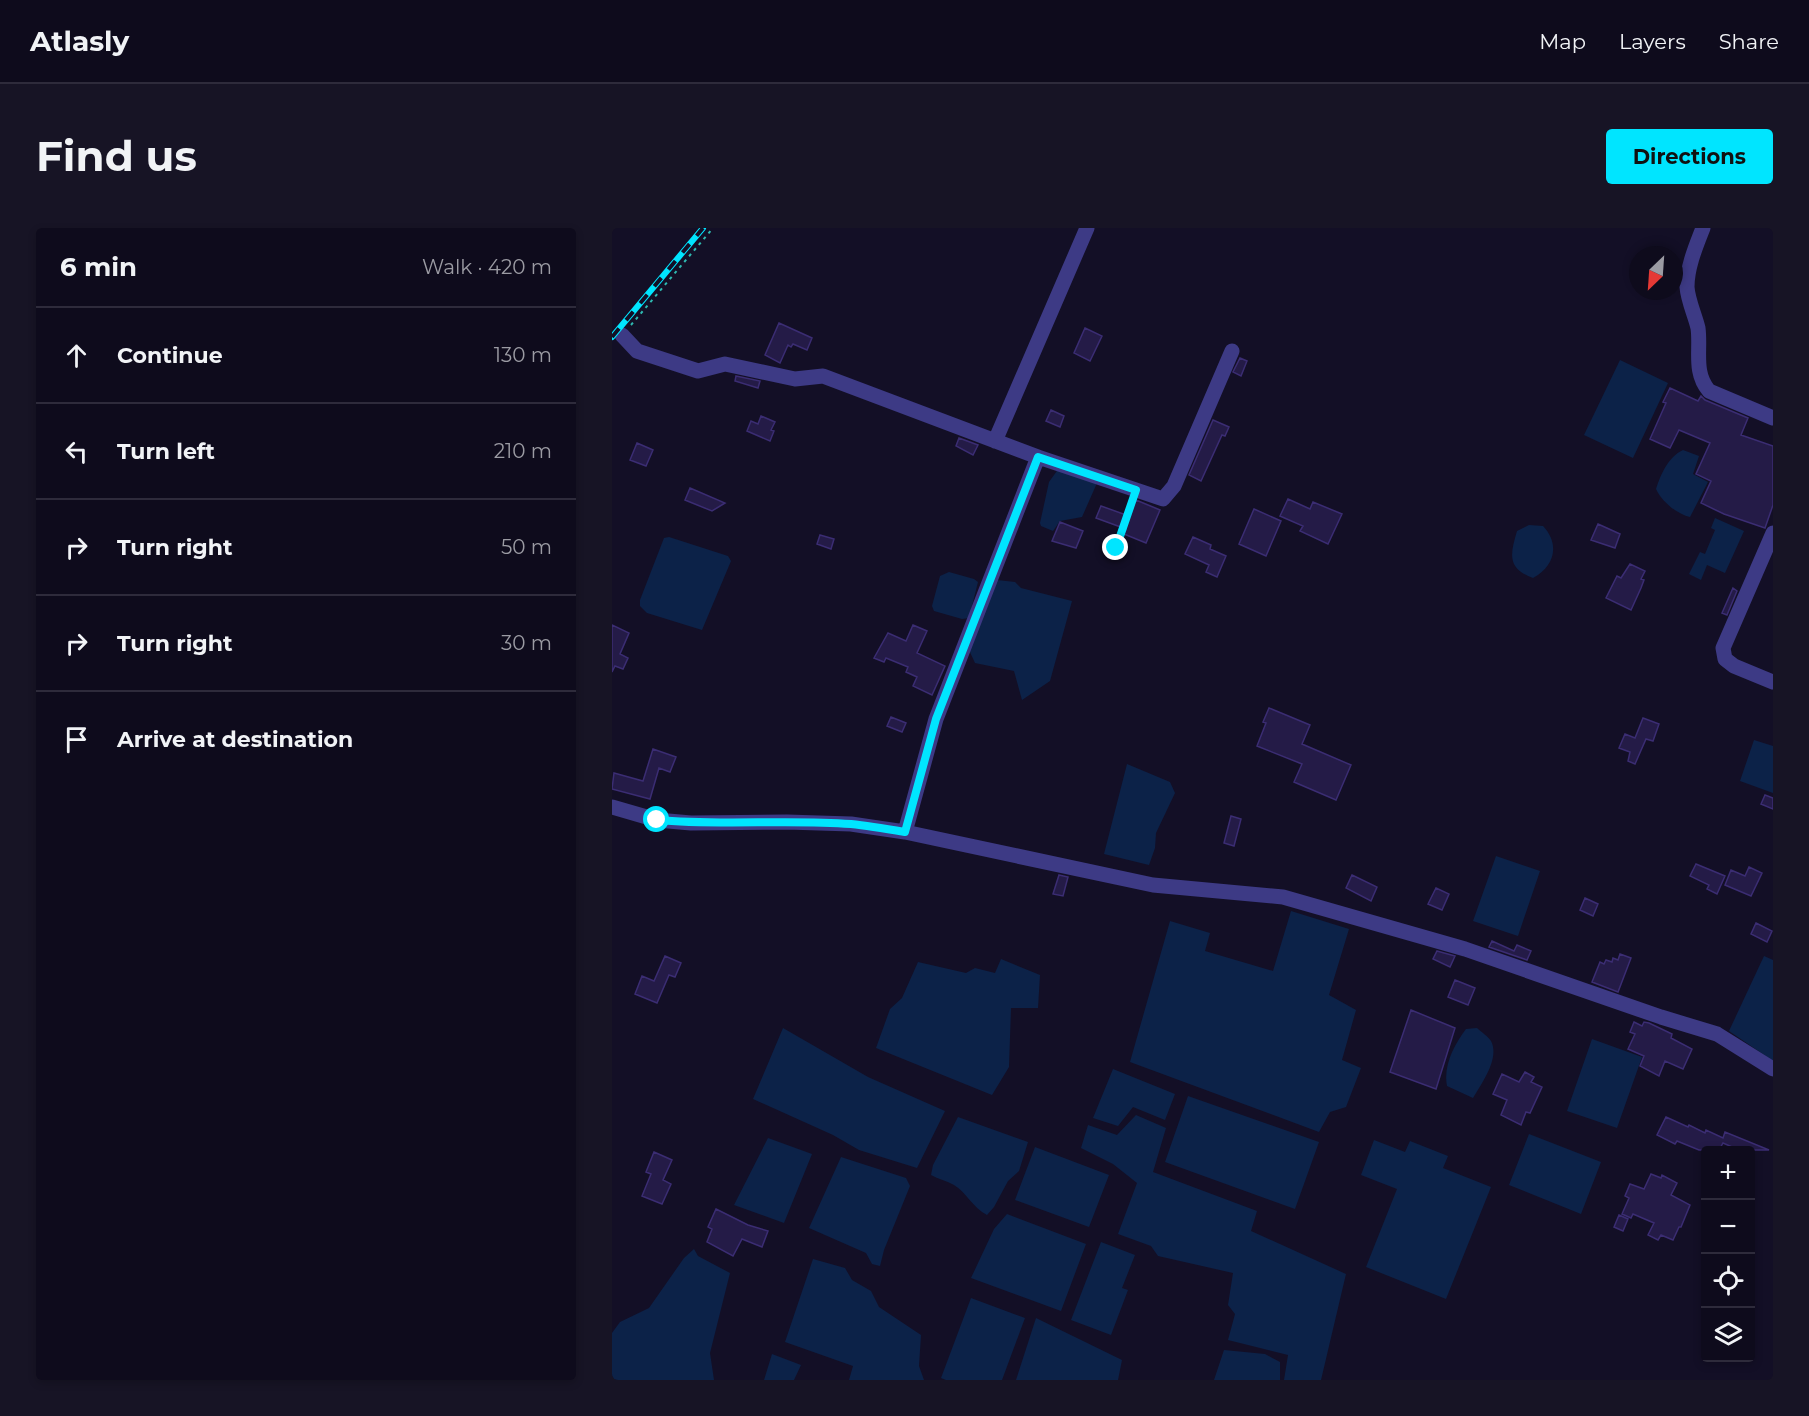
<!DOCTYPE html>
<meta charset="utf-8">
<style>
:root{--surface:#0e0b1c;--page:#171425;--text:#f1f3f6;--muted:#9b9ba3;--line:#2e2b3b;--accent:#00e5ff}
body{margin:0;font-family:Montserrat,sans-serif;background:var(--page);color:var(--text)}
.controls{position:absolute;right:18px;bottom:18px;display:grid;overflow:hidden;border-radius:6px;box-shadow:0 3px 9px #0003}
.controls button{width:54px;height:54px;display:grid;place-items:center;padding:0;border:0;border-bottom:2px solid var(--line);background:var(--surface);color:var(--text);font:30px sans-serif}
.compass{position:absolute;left:1017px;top:18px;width:54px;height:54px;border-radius:50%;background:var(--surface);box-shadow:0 3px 9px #0003;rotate:205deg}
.stop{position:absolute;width:18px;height:18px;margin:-14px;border:4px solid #00e5ff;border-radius:50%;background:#fff}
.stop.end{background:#00e5ff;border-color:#fff;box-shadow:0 2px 6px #0008}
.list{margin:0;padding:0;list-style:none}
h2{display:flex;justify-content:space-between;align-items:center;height:78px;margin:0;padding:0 24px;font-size:26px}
h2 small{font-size:20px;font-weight:400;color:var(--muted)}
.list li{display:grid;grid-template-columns:39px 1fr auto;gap:18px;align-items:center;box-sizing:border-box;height:96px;padding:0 24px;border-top:2px solid var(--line)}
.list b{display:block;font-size:22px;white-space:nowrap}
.list em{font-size:20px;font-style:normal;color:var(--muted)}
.icon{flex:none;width:33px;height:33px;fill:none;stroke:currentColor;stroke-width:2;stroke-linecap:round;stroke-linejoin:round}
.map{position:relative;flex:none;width:1161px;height:1152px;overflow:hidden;border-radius:6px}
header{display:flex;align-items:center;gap:36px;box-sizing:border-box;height:84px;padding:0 30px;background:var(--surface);border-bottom:2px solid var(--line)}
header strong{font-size:28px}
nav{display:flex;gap:33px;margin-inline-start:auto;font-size:21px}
.intro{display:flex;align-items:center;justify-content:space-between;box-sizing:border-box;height:144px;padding:0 36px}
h1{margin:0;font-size:42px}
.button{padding:15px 27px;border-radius:6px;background:var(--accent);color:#111;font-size:21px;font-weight:700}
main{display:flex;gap:36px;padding:0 36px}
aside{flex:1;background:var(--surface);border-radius:6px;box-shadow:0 3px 9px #0003}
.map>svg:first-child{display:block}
.water{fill:#0c2248}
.building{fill:#241b47;stroke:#3b2d73;stroke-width:1.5}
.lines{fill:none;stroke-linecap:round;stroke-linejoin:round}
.path{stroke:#2fb8b0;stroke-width:2;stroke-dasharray:3 4.5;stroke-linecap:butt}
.street{stroke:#3d3a85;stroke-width:15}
.rail-casing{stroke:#00e5ff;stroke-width:6}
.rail{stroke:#130f26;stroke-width:4;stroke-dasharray:11;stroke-linecap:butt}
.route{stroke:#00e5ff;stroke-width:8}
</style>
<header>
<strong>Atlasly</strong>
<nav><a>Map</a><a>Layers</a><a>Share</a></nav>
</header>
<div class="intro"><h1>Find us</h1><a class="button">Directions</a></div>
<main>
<aside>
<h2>6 min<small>Walk · 420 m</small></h2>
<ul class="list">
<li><svg class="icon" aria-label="ahead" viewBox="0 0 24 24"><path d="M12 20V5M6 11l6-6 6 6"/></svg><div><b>Continue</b></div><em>130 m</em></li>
<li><svg class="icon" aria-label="left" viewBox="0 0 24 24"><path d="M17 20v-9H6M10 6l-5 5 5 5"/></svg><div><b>Turn left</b></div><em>210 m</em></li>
<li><svg class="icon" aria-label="right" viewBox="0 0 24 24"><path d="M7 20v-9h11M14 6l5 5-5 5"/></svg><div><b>Turn right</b></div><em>50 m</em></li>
<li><svg class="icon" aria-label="right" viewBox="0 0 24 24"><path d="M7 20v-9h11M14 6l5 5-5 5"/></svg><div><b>Turn right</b></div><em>30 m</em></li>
<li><svg class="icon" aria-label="arrive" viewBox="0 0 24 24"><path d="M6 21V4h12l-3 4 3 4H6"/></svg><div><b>Arrive at destination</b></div></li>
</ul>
</aside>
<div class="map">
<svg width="1161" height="1152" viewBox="0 0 1161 1152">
<rect width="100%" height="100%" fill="#130f26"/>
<path class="water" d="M 1008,132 L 1056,155 L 1021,230 L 972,207 Z
M 1071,222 L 1087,228 L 1081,246 L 1096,254 L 1078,289 C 1065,286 1050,274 1044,261 C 1049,246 1056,229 1071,222 Z
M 447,240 L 485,255 L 470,289 L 448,293 L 441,303 L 429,298 L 428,295 L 437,254 Z
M 1103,290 L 1132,303 L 1113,345 L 1095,337 L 1089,352 L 1077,346 L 1088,324 L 1093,326 L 1103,302 L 1099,300 Z
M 917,297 L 931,298 C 948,316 943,338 921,350 C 895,340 898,327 905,303 Z
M 57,309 L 116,328 L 119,333 L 90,402 L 35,385 L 28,378 L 28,372 L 52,310 Z
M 337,344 L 362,351 L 366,354 L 357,390 L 350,391 L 322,383 L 320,378 L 328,348 Z
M 385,352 L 403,354 L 409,360 L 460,373 L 438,453 L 410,472 L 402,443 L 363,435 L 357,422 Z
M 1142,512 L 1161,518 L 1161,565 L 1128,553 Z
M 515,536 L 558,554 L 563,565 L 544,605 L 543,620 L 537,637 L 492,626 Z
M 884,628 L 928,643 L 906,708 L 861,693 Z
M 679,683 L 737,701 L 717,767 L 744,782 L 730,832 L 749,840 L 734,879 L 718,884 L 707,904 L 518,834 L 558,693 L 598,705 L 593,723 L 661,743 Z
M 1152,728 L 1161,732 L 1161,833 L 1117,803 Z
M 389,731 L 428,747 L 426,780 L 399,780 L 397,839 L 380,867 L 264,820 L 278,781 L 290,770 L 306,734 L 354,745 L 363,740 L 383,745 Z
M 171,800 L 256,849 L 333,883 L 305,940 L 247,922 L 221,907 L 141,871 Z
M 865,800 C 869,804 876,808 879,813 C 888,830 870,855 861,870 L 835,858 C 831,838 842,817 854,801 Z
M 980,811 L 1030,829 L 1005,900 L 955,883 Z
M 501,841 L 563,866 L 553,892 L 521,879 L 506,898 L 481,890 Z
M 576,868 L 707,914 L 683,981 L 553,934 Z
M 524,887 L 554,900 L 541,944 L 645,983 L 639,1003 L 734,1046 L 709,1152 L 672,1152 L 676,1127 L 616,1112 L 623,1086 L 616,1077 L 621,1045 L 546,1028 L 539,1018 L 506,1006 L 525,955 L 501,936 L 469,920 L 476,897 L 505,907 Z
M 346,889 L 416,914 L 407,943 L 396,953 L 382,979 L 375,987 C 361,980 355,965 342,957 C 335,953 326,951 319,947 L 321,937 Z
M 917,906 L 989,934 L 969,986 L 897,957 Z
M 156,910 L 200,926 L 172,995 L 122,977 Z
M 762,912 L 793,924 L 798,913 L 836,928 L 831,940 L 879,959 L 834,1071 L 754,1039 L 785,961 L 749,947 Z
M 423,919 L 497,947 L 477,999 L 403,972 Z
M 229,929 L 294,950 L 298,958 L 272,1022 L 268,1038 L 260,1036 L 254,1025 L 197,1000 Z
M 395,986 L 474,1016 L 449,1083 L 359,1050 L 382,1001 Z
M 489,1014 L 523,1027 L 510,1060 L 516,1062 L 499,1107 L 459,1092 Z
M 82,1021 L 86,1028 L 118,1045 L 98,1125 L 102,1152 L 0,1152 L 0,1105 L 8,1094 L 37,1080 L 72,1030 Z
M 201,1031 L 233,1040 L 240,1052 L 259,1063 L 267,1079 L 309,1107 L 307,1138 L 312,1152 L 237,1152 L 241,1138 L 173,1114 Z
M 359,1070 L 413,1090 L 390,1152 L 334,1152 L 329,1150 Z
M 424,1090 L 510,1132 L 506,1152 L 404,1152 Z
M 612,1122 L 653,1126 L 668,1134 L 668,1152 L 602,1152 Z
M 160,1126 L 189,1137 L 182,1152 L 152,1152 Z"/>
<path class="building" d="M 167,95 L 200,110 L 195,122 L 181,116 L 179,119 L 176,117 L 168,135 L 153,127 Z
M 473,100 L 490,108 L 478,133 L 462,125 Z
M 628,130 L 635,133 L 629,148 L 621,144 Z
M 124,148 L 148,153 L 146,160 L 123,153 Z
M 1058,160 L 1086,173 L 1089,168 L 1093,172 L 1136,190 L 1129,207 L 1161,218 L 1161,277 L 1153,300 L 1112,286 L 1089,275 L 1099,253 L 1084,246 L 1098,215 L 1067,202 L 1058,220 L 1038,211 L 1054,175 L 1051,174 Z
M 439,182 L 452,188 L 448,199 L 434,193 Z
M 149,188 L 163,194 L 159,202 L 162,203 L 158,213 L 135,203 L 139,193 L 146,196 Z
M 601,192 L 617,199 L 613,208 L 610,207 L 589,253 L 577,247 Z
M 347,210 L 366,217 L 361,227 L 344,218 Z
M 25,215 L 41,222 L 34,238 L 18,232 Z
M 78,260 L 113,275 L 100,283 L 73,272 Z
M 676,271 L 698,281 L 701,274 L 730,286 L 716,316 L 688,303 L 691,298 L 668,288 Z
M 524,272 L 548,282 L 534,315 L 512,306 L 514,301 L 484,290 L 489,278 L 517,288 Z
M 642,281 L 669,293 L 654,328 L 627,316 Z
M 448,294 L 471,303 L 464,320 L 440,313 Z
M 986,296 L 1008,306 L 1003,320 L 979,312 Z
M 208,307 L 222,311 L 219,321 L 205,316 Z
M 581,309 L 599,317 L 598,321 L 614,328 L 605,349 L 594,344 L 597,337 L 573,326 Z
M 1018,336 L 1033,343 L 1029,351 L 1032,352 L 1029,360 L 1019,382 L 994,370 L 1005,348 L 1009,350 Z
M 1121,360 L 1125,363 L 1115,387 L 1110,385 Z
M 0,397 L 17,405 L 8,426 L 16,430 L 11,441 L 3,438 L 0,444 Z
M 301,397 L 315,403 L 305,425 L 333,438 L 320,467 L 301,458 L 305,449 L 294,444 L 296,439 L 274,430 L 272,434 L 262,430 L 276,405 L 294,413 Z
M 657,480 L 698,497 L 690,516 L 739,537 L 724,572 L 682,554 L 690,536 L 645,518 L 654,495 L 651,494 Z
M 279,489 L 294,495 L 290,504 L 275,498 Z
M 1031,490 L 1047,496 L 1041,513 L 1034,511 L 1023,536 L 1016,533 L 1018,524 L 1007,520 L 1013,506 L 1023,510 Z
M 41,521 L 64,529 L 58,544 L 47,540 L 38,571 L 0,561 L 2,545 L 31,553 Z
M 1153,567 L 1161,570 L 1161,581 L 1149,576 Z
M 619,588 L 629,591 L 622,618 L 612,615 Z
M 1084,636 L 1113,648 L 1105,666 L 1095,661 L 1097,657 L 1078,648 Z
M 1137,639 L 1150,645 L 1139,668 L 1113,657 L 1119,642 L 1133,648 Z
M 447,647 L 456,649 L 451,668 L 441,666 Z
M 740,647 L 765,659 L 759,673 L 734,660 Z
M 824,660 L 837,666 L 830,682 L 816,676 Z
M 973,670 L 986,676 L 981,688 L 968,682 Z
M 1144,695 L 1160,703 L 1155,714 L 1139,706 Z
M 880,713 L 902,723 L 905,717 L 919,723 L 915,732 L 877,719 Z
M 825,723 L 843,728 L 838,739 L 821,731 Z
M 1008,726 L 1019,730 L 1006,764 L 980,754 L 988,734 L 992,736 L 994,732 L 1000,734 L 1001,730 L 1006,732 Z
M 53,728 L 69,735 L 63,749 L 57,747 L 45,775 L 23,766 L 30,748 L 42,753 Z
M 843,752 L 863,760 L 856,777 L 836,769 Z
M 799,782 L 843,800 L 824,861 L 778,844 Z
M 1022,794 L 1030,798 L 1032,794 L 1037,795 L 1060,806 L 1059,810 L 1080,821 L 1071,841 L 1053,833 L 1047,848 L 1028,838 L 1032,828 L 1016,821 L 1023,806 L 1018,804 Z
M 913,844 L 922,849 L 919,854 L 930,859 L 918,885 L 914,884 L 909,897 L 889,887 L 895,872 L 881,866 L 890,846 L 907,854 Z
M 1054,889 L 1076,899 L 1077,897 L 1093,905 L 1094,902 L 1111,910 L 1113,904 L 1157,922 L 1127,922 L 1111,915 L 1107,922 L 1087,922 L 1065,913 L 1063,916 L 1045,907 Z
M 42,924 L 60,932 L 51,952 L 59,956 L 50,976 L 30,968 L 39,946 L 34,944 Z
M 1039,946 L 1049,950 L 1050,947 L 1065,955 L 1059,967 L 1078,977 L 1069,999 L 1067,999 L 1061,1012 L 1049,1007 L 1046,1012 L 1036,1007 L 1042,995 L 1021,986 L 1019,990 L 1010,986 L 1017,970 L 1013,968 L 1018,956 L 1032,961 Z
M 104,981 L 136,997 L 156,1003 L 150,1019 L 130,1011 L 121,1028 L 95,1014 L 100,1001 L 96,999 Z
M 1007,987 L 1016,991 L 1011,1003 L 1002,999 Z"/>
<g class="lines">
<path class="path" d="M 19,97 L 101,0
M 504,320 L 519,276"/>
<path class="street" d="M 1091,0 C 1084,18 1075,39 1075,59 C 1076,73 1083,87 1086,100 C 1089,122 1081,144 1097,163 L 1161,190
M 10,107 L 25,123 L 86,143 L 113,136 L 183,151 L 211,148 L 426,229
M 383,213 L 475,0
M 1161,305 L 1111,420 L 1113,431 L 1122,438 L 1161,454
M 0,579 L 45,592 L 79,595 L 175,594 L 239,596 L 293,604 L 541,657 L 671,669 L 853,721 L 1049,789 L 1105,806 L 1161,841
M 293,604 L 324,491 L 426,229 L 551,271 L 562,258 L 620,123"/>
<defs>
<path id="rail" d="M 0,109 L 91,0"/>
</defs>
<use href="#rail" class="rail-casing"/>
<use href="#rail" class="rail"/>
</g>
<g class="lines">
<path class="route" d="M 45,592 C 110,598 174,591 239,596 C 257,598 275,601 293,604 L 324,491 L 426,229 L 524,262 L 504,320"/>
</g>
</svg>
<div class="controls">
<button>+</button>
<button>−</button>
<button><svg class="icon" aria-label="locate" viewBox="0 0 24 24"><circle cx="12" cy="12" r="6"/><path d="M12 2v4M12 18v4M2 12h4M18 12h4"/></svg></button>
<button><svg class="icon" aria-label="layers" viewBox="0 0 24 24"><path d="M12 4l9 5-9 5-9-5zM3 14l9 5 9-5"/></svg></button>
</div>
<svg class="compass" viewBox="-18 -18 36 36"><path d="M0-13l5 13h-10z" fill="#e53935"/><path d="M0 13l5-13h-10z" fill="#9b9ba3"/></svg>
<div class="stop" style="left:45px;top:592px"></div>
<div class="stop end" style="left:504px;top:320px"></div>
</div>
</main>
